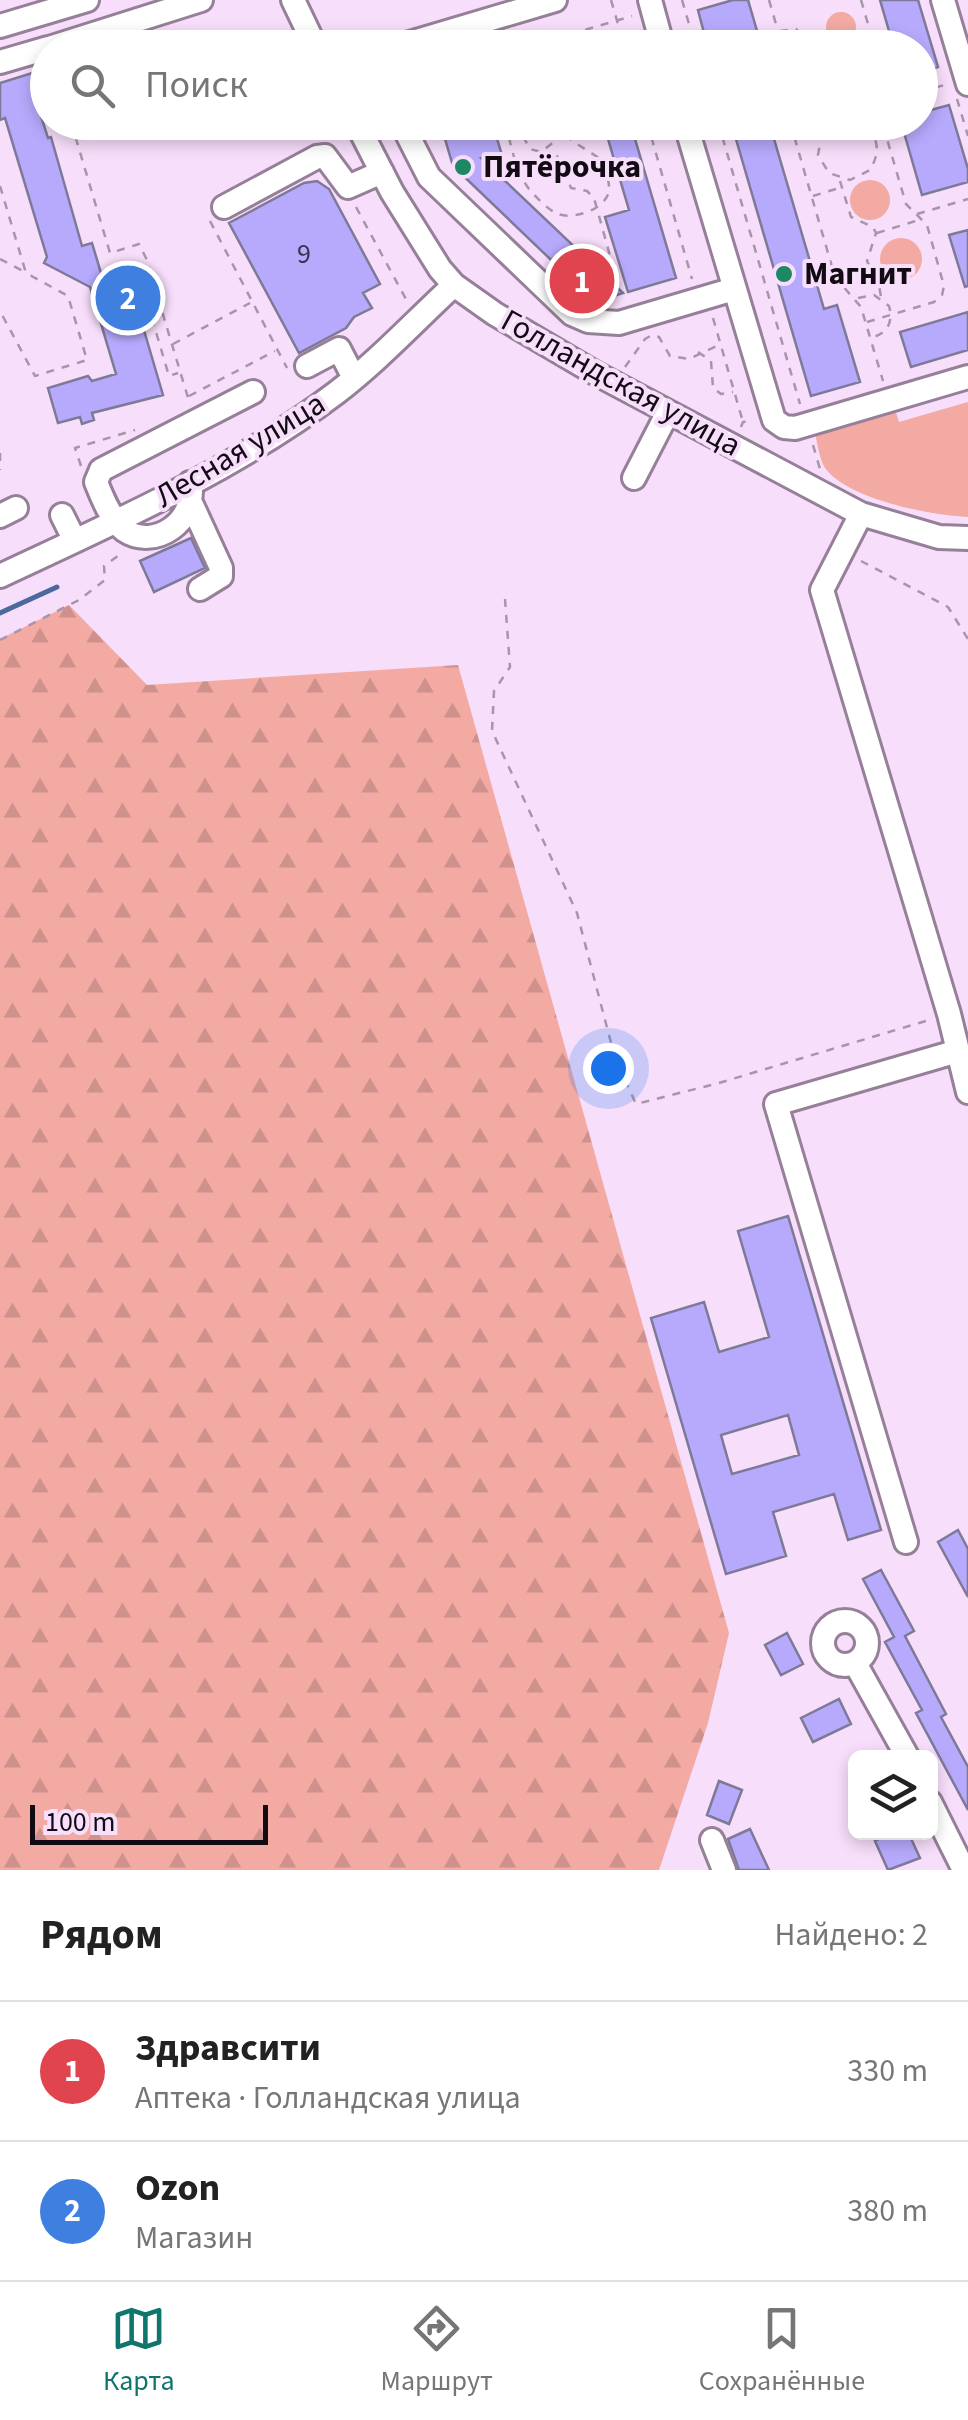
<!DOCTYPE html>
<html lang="ru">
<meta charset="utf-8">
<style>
:root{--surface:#fff;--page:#f2f2f2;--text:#222;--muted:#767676;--line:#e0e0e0;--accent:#0f766e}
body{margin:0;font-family:"Source Sans 3",sans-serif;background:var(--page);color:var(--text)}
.controls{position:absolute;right:30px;bottom:30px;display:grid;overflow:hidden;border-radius:15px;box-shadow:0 5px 15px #0003}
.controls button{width:90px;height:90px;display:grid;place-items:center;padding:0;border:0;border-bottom:2px solid var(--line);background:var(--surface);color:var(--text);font:50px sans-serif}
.scale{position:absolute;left:30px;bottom:25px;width:238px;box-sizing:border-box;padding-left:10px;border:5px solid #130b14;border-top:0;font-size:28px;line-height:35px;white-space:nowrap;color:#130b14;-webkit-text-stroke:8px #f7defa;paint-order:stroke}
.you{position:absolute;left:608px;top:1068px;width:35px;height:35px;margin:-25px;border:8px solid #fff;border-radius:50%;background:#1a73e8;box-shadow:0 0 0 15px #1a73e833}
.badge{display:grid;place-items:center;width:65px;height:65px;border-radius:50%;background:var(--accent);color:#fff;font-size:32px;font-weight:700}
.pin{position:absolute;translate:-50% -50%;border:5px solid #fff;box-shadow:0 2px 10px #0006}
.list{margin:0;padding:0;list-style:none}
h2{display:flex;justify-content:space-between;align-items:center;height:130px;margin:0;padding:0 40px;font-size:42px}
h2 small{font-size:32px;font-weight:400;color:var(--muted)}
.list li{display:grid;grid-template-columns:65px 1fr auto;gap:30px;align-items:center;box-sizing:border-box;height:140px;padding:0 40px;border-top:2px solid var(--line)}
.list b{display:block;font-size:38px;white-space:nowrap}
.list p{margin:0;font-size:32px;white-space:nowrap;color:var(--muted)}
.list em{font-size:32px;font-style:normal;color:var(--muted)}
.icon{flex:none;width:55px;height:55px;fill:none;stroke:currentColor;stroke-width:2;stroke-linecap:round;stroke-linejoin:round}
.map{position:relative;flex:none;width:968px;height:1870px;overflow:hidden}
.search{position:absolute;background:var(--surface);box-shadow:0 5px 15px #0003;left:30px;right:30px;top:30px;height:110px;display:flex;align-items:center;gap:25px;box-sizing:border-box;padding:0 35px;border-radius:55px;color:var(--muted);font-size:38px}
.sheet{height:410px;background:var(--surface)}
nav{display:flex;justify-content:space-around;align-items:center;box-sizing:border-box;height:140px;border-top:2px solid var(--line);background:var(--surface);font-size:28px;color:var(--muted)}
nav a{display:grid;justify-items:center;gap:5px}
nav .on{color:var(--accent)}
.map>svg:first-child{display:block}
.forest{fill:url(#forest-firs)}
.park{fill:#f3aaa3}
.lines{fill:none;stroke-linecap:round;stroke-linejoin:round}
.stream{stroke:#4c689c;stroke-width:5}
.building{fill:#b7aafd;stroke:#7d7997;stroke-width:2.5;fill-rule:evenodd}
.minor-casing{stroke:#967f98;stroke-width:28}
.path{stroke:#a895aa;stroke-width:2.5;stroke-dasharray:8 8;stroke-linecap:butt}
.minor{stroke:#fff;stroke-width:22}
.poi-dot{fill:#1e8764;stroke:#f7defa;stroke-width:4}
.labels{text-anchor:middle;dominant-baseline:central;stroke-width:8;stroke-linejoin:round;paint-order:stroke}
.number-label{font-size:28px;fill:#3c334e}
.poi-label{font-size:32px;font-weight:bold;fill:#130b14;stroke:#f7defa;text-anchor:start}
.street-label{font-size:32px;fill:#130b14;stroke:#f7defa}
</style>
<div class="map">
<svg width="968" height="1870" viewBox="0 0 968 1870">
<defs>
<pattern id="forest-firs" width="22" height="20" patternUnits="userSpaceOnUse" patternTransform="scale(2.5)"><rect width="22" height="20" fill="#f3aaa3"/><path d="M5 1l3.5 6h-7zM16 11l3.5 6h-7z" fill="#cf918b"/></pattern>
</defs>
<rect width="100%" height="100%" fill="#f7defa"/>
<path class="forest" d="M 69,605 L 147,685 L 458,665 L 729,1633 L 708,1723 L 659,1870 L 0,1870 L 0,639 Z"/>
<path class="park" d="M826 27a15 15 0 1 1 30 0a15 15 0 1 1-30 0Z
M850 200a20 20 0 1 1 40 0a20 20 0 1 1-40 0Z
M880 259a21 21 0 1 1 42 0a21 21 0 1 1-42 0Z
M 968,402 L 968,517 C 930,515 849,500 825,468 C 819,459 817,440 814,429 L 894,406 L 899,422 Z"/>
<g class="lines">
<path class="stream" d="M 0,613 L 57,587"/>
</g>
<path class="building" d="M 733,0 L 748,0 L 762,48 L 708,48 L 698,10 Z
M 880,0 L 918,0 L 938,67 L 920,73 L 920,48 L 894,48 Z
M 32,73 L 43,109 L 39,110 L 48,138 L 51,137 L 82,246 L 92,243 L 104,283 L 128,276 L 163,395 L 92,413 L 94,420 L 82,424 L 80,417 L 58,423 L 48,388 L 88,376 L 92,381 L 116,374 L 90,287 L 44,263 L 47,257 L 5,118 L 0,120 L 0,83 Z
M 949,105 L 968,169 L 968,182 L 922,195 L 901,122 L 920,122 L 920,113 Z
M 440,122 L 492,122 L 501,152 L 481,158 L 623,293 L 595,302 L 453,166 Z
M 603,122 L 630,122 L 676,278 L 628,292 L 605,217 L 629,210 Z
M 731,122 L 769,122 L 824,309 L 837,305 L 860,382 L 811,396 Z
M 317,181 L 329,189 L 380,284 L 363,293 L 372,308 L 354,317 L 346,328 L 299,353 L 229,223 L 304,183 Z
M 968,230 L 968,286 L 965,287 L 949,235 Z
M 968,312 L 968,350 L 911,367 L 900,332 Z
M 191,538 L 205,568 L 154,592 L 140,561 Z
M 788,1216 L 881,1530 L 848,1540 L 834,1494 L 773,1512 L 786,1556 L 726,1574 L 651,1318 L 704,1302 L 719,1352 L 769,1337 L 738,1231 ZM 788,1415 L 799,1455 L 732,1474 L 721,1435 Z
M 958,1530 L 968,1549 L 968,1597 L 938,1542 Z
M 881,1570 L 914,1631 L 905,1636 L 946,1714 L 941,1717 L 968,1767 L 968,1810 L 916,1713 L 922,1710 L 885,1642 L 894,1637 L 863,1579 Z
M 787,1633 L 803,1664 L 781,1675 L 765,1645 Z
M 839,1699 L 851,1724 L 813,1742 L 801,1718 Z
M 719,1781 L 742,1790 L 729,1824 L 707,1815 Z
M 750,1829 L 769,1870 L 739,1870 L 728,1839 Z
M 893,1832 L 908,1832 L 920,1858 L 888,1870 L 875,1841 Z"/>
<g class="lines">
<defs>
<path id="minor" d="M 293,0 L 316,48
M 650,0 L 663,48
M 943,0 L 968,84
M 0,26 L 87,0
M 49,48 L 201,0
M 393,48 L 555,0
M 0,62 L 48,48
M 356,122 L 392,192 L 440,269 L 454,285 L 495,314 L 595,373 L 861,514 L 939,537 L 968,538
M 401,122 L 429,177 L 572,314 L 588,321 L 619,323 L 734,289
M 685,122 L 774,420 L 784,427 L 795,428 L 968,377
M 224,207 L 317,157 L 325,156 L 348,187 L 382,172
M 307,366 L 339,349 L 354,378
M 634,478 L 668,412
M 190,483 C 198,521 154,551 124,530 C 111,520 102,497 96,482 L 101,470 L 253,392
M 192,505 L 221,568 L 221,576 L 200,589
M 861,514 L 822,590 L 949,1014 L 968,1092
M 62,515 L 75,541
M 0,516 L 16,508
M 0,576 C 115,522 234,470 336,393 C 378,361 415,321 454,285
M 906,1542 L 776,1104 L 958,1051
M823 1643a22 22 0 1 1 44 0a22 22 0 1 1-44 0Z
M 855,1663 L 908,1758
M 930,1802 L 964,1870
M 712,1840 L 724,1870"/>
</defs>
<use href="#minor" class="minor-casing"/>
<path class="path" d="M 611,0 L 625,48
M 682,0 L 696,48
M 769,0 L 783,48
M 861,0 L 875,48
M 780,31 L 796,29 L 803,36 L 804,48
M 521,32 L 526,47
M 524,48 L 632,16
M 920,92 L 948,84
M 957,99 L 968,136
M 71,122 L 110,253 L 139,244 L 146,258 L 189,401
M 505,122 C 511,144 515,171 529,189 C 536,197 548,210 558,214 C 574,220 607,209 609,190 C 610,181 604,168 602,160 L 571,140 L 563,122
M 532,122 L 524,138 L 530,149 L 541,152 L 555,141 L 554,129 L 547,122
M 647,122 L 692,279
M 718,122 L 800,404
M 790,122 L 835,277 L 861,307 L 883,381
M 835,122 L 822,133 L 818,155 L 829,173 L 850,180 L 870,170 C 881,151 879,136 861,122
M 793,129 L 816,122
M 541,152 L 557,156 L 571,188 L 587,191 L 594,198 L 612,263
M 840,181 L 851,217 L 873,227 L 876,233 L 867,261 L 879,285 L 881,297
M 0,186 L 26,273 L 68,296 L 87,360 L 35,376 L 0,311
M 813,196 L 839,188
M 356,207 L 407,301
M 917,214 L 968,199
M 210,221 L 287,368
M 877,233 L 922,219
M 0,259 L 25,272
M 154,290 L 146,298 L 169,376 L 178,373
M 858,298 L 874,295 L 889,306 C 893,320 889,333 873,337
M 713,318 L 743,422
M 867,322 L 934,302 L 942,295 L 944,286 L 927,225 L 906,204 L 882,122
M 173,344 L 250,303
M 698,352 L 711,361 L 713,388 L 721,394 L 733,392
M 625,367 L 645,339 L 652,335 L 659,337 L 670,356 L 689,359 L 721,344
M 189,396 L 275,351
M 741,427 L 743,422 L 752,421
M 813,445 L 820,469
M 0,453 L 0,470
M 81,466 L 75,448 L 135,430
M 861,561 L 948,607 L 968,639
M 505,599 L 510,667 L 494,691 L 492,731 L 577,913 L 615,1058 L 636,1104 L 719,1083 L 929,1020
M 0,640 L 79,600 L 105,580 L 104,566 L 123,552"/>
<use href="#minor" class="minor"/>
</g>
<g class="poi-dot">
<circle cx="463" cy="167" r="10"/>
<circle cx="784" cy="274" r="10"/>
</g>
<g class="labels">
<g class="number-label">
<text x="304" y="254">9</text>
</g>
<g class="poi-label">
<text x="483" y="167">Пятёрочка</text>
<text x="804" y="274">Магнит</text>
</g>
<g class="street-label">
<text transform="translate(621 383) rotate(29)">Голландская улица</text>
<text transform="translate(240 450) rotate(-31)">Лесная улица</text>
</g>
</g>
</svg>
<div class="controls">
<button><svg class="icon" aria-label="layers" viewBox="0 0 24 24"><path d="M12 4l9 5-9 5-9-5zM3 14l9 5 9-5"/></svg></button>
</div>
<div class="scale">100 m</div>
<div class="you"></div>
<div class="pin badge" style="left:582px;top:281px;background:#e0444e">1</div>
<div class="pin badge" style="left:128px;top:298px;background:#3f7fe0">2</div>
<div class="search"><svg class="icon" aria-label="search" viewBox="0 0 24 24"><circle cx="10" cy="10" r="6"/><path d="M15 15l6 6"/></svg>Поиск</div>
</div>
<section class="sheet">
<h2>Рядом<small>Найдено: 2</small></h2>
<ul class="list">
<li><span class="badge" style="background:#e0444e">1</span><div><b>Здравсити</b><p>Аптека · Голландская улица</p></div><em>330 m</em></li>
<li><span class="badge" style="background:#3f7fe0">2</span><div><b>Ozon</b><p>Магазин</p></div><em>380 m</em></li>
</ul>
</section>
<nav>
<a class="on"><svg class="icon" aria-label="map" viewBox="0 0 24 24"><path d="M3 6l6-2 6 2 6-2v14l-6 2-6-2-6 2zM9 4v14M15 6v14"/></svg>Карта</a>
<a><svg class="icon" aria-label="directions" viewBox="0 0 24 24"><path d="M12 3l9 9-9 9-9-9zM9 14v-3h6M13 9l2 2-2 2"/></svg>Маршрут</a>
<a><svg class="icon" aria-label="saved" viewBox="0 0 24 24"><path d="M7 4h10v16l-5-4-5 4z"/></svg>Сохранённые</a>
</nav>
